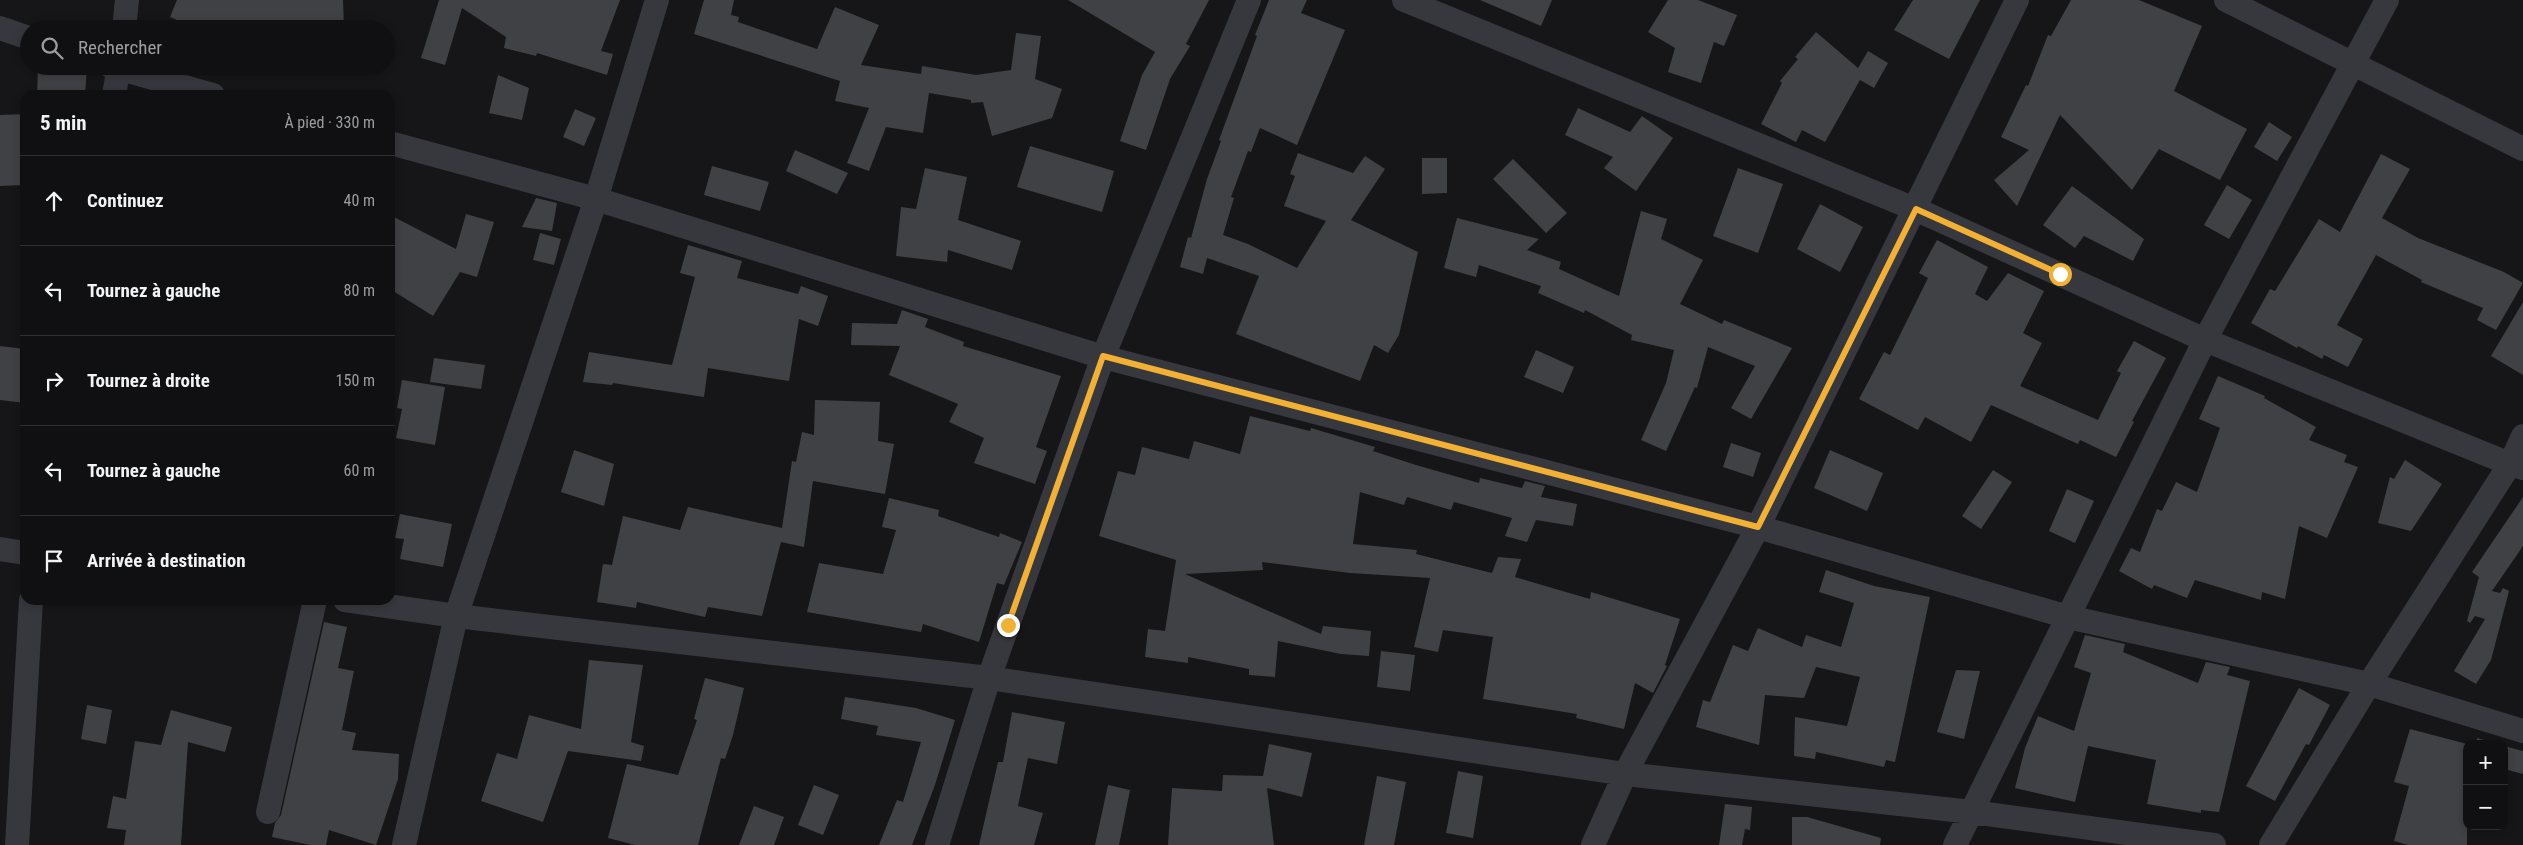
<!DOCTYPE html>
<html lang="fr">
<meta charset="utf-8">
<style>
:root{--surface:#101012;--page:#1e1e20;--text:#f1f3f6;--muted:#9c9d9f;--line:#303032}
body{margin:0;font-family:"Roboto Condensed",sans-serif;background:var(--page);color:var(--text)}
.controls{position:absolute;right:15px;bottom:15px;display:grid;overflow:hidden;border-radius:10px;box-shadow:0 2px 8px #0003}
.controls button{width:45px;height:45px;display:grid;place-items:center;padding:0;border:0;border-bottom:1px solid var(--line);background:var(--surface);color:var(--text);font:25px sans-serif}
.stop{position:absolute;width:15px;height:15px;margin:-11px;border:4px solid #f2b134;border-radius:50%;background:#fff}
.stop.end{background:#f2b134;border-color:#fff;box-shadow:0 1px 5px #0008}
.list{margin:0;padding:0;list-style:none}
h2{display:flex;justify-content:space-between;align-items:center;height:65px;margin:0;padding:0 20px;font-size:21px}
h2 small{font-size:16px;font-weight:400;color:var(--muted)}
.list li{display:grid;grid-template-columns:32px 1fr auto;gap:15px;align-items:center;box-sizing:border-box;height:90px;padding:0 20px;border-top:1px solid var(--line)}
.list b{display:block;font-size:19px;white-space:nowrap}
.list em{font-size:16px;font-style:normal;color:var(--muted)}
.icon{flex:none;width:28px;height:28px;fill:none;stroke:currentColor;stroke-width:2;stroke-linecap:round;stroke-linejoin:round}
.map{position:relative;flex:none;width:2523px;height:845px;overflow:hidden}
.search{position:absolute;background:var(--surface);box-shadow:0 2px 8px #0003;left:20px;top:20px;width:375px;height:55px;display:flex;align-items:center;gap:12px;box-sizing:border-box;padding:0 18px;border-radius:28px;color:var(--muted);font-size:19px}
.panel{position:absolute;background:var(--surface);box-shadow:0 2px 8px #0003;left:20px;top:90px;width:375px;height:515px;border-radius:15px}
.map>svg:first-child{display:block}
.building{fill:#404145}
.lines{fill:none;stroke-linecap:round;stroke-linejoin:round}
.minor{stroke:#37383d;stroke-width:24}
.route{stroke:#f2b134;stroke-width:6}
</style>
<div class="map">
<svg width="2523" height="845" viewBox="0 0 2523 845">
<rect width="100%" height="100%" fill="#161618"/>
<path class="building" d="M 177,0 L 343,0 L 344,29 L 197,29 L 170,17 Z
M 439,0 L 620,0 L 601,51 L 613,54 L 607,75 L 537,53 L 536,56 L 504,48 L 506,37 L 462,8 L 445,65 L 421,58 Z
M 704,0 L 734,0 L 731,15 L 739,17 L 738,22 L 817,49 L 835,7 L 879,25 L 861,65 L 921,74 L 922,66 L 976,75 L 1011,70 L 1016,33 L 1041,36 L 1035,79 L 1062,89 L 1052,118 L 992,136 L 983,102 L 971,103 L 971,100 L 929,93 L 923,133 L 886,127 L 869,171 L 847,163 L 869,108 L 835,101 L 840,81 L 694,34 Z
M 1068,0 L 1209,0 L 1186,44 L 1190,46 L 1170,79 L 1146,150 L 1120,141 L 1142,75 L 1155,52 Z
M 1269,0 L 1307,0 L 1301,13 L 1345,30 L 1297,145 L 1260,128 L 1251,152 L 1248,151 L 1231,197 L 1234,198 L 1223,235 L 1248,244 L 1297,268 L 1326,221 L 1284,206 L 1295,176 L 1290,174 L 1298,153 L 1353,173 L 1365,156 L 1385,169 L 1351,220 L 1418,252 L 1399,335 L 1388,353 L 1374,345 L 1360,381 L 1236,334 L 1259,276 L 1207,258 L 1203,274 L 1180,267 L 1188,237 L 1191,238 L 1207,179 L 1221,141 L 1219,140 L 1257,36 L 1255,35 Z
M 1480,0 L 1552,0 L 1541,26 Z
M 1668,0 L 1698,0 L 1737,15 L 1724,46 L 1714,42 L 1701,83 L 1668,72 L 1675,48 L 1648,32 Z
M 1913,0 L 1980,0 L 1949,59 L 1894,30 Z
M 2071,0 L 2139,0 L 2202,26 L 2174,91 L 2247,129 L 2220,180 L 2159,149 L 2132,190 L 2060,115 L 2017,206 L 1994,180 L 2029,150 L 2001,137 L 2026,85 L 2028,86 L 2048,35 L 2051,36 Z
M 1816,32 L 1858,68 L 1868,51 L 1888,63 L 1874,88 L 1860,80 L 1825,142 L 1802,130 L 1796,142 L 1761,124 L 1782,83 L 1780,81 L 1798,59 L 1795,57 Z
M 38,66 L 87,66 L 85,95 L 37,95 Z
M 498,75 L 529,88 L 522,120 L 489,113 Z
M 1578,108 L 1630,132 L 1642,116 L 1673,138 L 1636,191 L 1604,168 L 1613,157 L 1565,135 Z
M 575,109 L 596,118 L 584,146 L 563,137 Z
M 25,114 L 25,185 L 0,186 L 0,115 Z
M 2269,122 L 2292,137 L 2277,161 L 2254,147 Z
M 1030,146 L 1114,171 L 1102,212 L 1017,187 Z
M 795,150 L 848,173 L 837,194 L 786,171 Z
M 2381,154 L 2410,169 L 2382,218 L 2418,238 L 2504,272 L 2523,283 L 2496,330 L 2477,320 L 2483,308 L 2421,282 L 2422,280 L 2376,255 L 2337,325 L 2363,339 L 2348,367 L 2324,355 L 2322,359 L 2298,346 L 2297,348 L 2251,323 L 2270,289 L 2275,291 L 2319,219 L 2340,232 Z
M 1422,158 L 1447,158 L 1447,193 L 1422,194 Z
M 1513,159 L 1567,213 L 1546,233 L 1493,179 Z
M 712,166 L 769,182 L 760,211 L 704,195 Z
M 925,168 L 967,177 L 958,220 L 1021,241 L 1012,270 L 948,250 L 947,262 L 896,256 L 901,207 L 916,209 Z
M 1738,168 L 1783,184 L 1758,253 L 1713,236 Z
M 2227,185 L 2252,200 L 2229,239 L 2204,225 Z
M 2072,186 L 2144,239 L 2133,261 L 2084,236 L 2075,248 L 2043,225 Z
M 536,198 L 557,203 L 552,231 L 522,227 Z
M 1820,204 L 1863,227 L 1840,272 L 1797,249 Z
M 1641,211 L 1667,219 L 1661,239 L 1703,260 L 1680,304 L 1722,324 L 1724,320 L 1792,348 L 1751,419 L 1731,408 L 1755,366 L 1708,347 L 1697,388 L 1695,387 L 1666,451 L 1641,440 L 1666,383 L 1674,350 L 1631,340 L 1632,335 L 1585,310 L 1584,313 L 1538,293 L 1541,286 L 1479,265 L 1476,277 L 1444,268 L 1457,218 L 1539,239 L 1527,250 L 1561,262 L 1559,269 L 1619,296 Z
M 466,214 L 494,222 L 477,277 L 460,272 L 433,316 L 390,289 L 390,215 L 456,249 Z
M 540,233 L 561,239 L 554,265 L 533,260 Z
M 1937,240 L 1988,267 L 1975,294 L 1987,301 L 2008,273 L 2044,291 L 2023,333 L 2042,343 L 2020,386 L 2098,420 L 2121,373 L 2117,371 L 2134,341 L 2166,358 L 2132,421 L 2134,422 L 2116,457 L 2080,440 L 2078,444 L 1991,405 L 1971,442 L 1925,417 L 1918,430 L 1859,399 L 1884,352 L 1890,355 L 1928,278 L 1919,273 Z
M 688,245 L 742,261 L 737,278 L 798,294 L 801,286 L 828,296 L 818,326 L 799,319 L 789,381 L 708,368 L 704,397 L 613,383 L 612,385 L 583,382 L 589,352 L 672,365 L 695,277 L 680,273 Z
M 2523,302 L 2523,375 L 2491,356 Z
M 902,310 L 928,319 L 925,327 L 964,342 L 963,346 L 1061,376 L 1036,447 L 1047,451 L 1035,484 L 974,463 L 984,438 L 949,422 L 958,404 L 889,375 L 900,346 L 851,345 L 852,323 L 897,324 Z
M 0,346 L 25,349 L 25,403 L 0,400 Z
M 1536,350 L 1574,367 L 1563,393 L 1524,377 Z
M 434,358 L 485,365 L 481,389 L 430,382 Z
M 2218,376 L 2265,396 L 2264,398 L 2316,427 L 2309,440 L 2347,455 L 2344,462 L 2358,467 L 2327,538 L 2299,526 L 2285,599 L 2262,592 L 2261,600 L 2195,580 L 2187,598 L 2154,585 L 2152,589 L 2119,571 L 2131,548 L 2140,552 L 2157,509 L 2162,511 L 2176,482 L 2197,492 L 2220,428 L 2199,419 Z
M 402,380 L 445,387 L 435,445 L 396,438 L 402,409 L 397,408 Z
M 815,400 L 880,402 L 878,441 L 894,444 L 885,494 L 813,481 L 804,547 L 781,542 L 762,616 L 708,607 L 705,617 L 637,602 L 636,608 L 597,602 L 603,564 L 612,565 L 623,516 L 680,530 L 688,507 L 782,528 L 792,461 L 796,462 L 802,432 L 814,435 Z
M 1250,416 L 1310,431 L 1311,428 L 1375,447 L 1373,451 L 1416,465 L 1479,483 L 1480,478 L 1522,488 L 1525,481 L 1545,486 L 1541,497 L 1577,504 L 1573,526 L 1536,520 L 1527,542 L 1505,536 L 1512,518 L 1454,502 L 1451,510 L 1407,497 L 1404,505 L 1360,492 L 1353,544 L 1417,550 L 1416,554 L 1492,573 L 1498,557 L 1521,559 L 1515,577 L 1590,599 L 1591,592 L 1680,619 L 1665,665 L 1667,666 L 1653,693 L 1635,683 L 1624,729 L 1576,718 L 1577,714 L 1483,699 L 1493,637 L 1443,630 L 1438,652 L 1414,647 L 1430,578 L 1350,573 L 1262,562 L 1263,570 L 1185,574 L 1321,634 L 1323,626 L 1371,631 L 1369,656 L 1341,654 L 1278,641 L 1275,677 L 1249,675 L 1249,669 L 1188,657 L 1188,663 L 1145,657 L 1148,629 L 1165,631 L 1176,560 L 1099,536 L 1118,471 L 1135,475 L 1142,447 L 1189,459 L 1194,441 L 1240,454 Z
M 1731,443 L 1761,453 L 1753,477 L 1723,467 Z
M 574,450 L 614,464 L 604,506 L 561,492 Z
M 1830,450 L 1883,473 L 1867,511 L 1814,488 Z
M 2405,460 L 2442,484 L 2411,531 L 2378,523 L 2390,477 L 2394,479 Z
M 1993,470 L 2012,482 L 1981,529 L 1962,516 Z
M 2067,489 L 2094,501 L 2075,543 L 2049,531 Z
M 2523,497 L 2523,546 L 2492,591 L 2500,593 L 2503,588 L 2509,591 L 2491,660 L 2476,684 L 2454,671 L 2485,619 L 2475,616 L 2470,623 L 2467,621 L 2479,577 L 2472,572 Z
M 889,498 L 939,510 L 938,516 L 999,537 L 1000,533 L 1022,542 L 1004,585 L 997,583 L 979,642 L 923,624 L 921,632 L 807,612 L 819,563 L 883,574 L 896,530 L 882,527 Z
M 400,514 L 452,524 L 443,567 L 400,559 L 404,539 L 395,538 Z
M 1826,570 L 1874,586 L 1930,597 L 1895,762 L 1886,760 L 1884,767 L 1816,752 L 1815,759 L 1794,756 L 1795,717 L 1847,726 L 1860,677 L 1816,667 L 1804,698 L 1765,695 L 1759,745 L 1696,727 L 1703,700 L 1710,702 L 1733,645 L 1748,651 L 1758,628 L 1802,647 L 1806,635 L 1841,647 L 1854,603 L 1819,592 Z
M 324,622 L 347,627 L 338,668 L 354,671 L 342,730 L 356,733 L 352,750 L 399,754 L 398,779 L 376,845 L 329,830 L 326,845 L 310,845 L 272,837 L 275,823 L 281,815 Z
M 2085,635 L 2125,644 L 2123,652 L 2198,683 L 2206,662 L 2230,667 L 2227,675 L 2250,681 L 2219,812 L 2201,810 L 2201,813 L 2147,804 L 2156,760 L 2088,746 L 2075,802 L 2015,788 L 2025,748 L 2038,716 L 2074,731 L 2091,673 L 2074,667 Z
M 1381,651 L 1415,655 L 1410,691 L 1377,687 Z
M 589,660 L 643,665 L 631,742 L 644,746 L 641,761 L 568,751 L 543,822 L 481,801 L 497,753 L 517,759 L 529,715 L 581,729 Z
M 1956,670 L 1980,671 L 1964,739 L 1937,732 Z
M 705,678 L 744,688 L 733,735 L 725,759 L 721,758 L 698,845 L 635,845 L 608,838 L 627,764 L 678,775 L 697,720 L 694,719 Z
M 2299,688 L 2330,705 L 2309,745 L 2306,744 L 2275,801 L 2246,786 Z
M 845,697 L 916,708 L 955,720 L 935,785 L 912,845 L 879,845 L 897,800 L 903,802 L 921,742 L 876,735 L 878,726 L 841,719 Z
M 87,705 L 112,710 L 106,744 L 81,739 Z
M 171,710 L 232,727 L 225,752 L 188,742 L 181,845 L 124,845 L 126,830 L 107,828 L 113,796 L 126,799 L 135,741 L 161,745 Z
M 1012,712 L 1065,722 L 1057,764 L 1028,758 L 1018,806 L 1043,813 L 1034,845 L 979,845 L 998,762 L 1003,762 Z
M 2410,729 L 2467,744 L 2467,845 L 2408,845 L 2394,841 L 2409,786 L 2394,782 Z
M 2477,738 L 2497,744 L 2476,744 Z
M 1269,744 L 1312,753 L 1302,797 L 1267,788 L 1274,845 L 1168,845 L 1172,788 L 1222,791 L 1223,775 L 1263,776 Z
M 2504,746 L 2523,751 L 2523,774 L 2504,769 Z
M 1458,771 L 1483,776 L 1473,838 L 1446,833 Z
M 1377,776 L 1406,782 L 1394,845 L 1364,845 Z
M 814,785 L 839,795 L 823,835 L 798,825 Z
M 1108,785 L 1130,790 L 1119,845 L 1095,845 Z
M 1725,804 L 1752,807 L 1750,830 L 1745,829 L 1742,845 L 1719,845 Z
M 754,806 L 784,817 L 774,845 L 739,845 Z
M 1792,817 L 1807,817 L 1881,838 L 1880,845 L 1792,845 Z"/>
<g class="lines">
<path class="minor" d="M 1404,0 L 1915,209 L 2205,340 L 2510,464 L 2523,468
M 2226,0 L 2523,149
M 0,28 L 29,38
M 124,29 L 127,0
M 110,66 L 213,95
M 114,95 L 119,66
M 390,143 L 596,199 L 1103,357 L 1758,527 L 2068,617 L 2369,684 L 2523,731
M 0,549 L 25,553
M 345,600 L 456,616 L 989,678 L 1625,774 L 1972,812 L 2214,845
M 268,812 L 315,600
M 17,845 L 31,600
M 404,845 L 456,616 L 596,199 L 657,0
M 937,845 L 989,678 L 1103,357 L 1249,0
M 1593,845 L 1625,774 L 1758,527 L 2017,0
M 1955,845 L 2205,340 L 2387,0
M 2271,845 L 2369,684 L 2510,464 L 2523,436"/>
</g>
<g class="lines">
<path class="route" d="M 1008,625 L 1103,356 L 1758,527 L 1916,209 L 2060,274"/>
</g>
</svg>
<div class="controls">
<button>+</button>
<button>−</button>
</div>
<div class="stop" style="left:2060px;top:274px"></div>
<div class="stop end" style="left:1008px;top:625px"></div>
<div class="search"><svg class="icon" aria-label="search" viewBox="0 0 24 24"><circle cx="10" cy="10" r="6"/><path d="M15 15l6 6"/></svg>Rechercher</div>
<section class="panel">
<h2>5 min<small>À pied · 330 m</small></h2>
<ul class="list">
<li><svg class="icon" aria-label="ahead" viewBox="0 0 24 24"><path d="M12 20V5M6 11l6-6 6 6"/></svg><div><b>Continuez</b></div><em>40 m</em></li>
<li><svg class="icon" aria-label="left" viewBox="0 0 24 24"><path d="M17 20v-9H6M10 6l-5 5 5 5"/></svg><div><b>Tournez à gauche</b></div><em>80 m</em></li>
<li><svg class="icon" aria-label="right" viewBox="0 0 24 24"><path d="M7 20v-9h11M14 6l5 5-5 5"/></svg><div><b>Tournez à droite</b></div><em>150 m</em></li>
<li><svg class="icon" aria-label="left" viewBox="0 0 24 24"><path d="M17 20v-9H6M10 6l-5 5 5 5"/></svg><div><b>Tournez à gauche</b></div><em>60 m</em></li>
<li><svg class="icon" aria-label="arrive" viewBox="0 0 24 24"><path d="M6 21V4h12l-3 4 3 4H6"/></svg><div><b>Arrivée à destination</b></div></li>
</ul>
</section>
</div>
